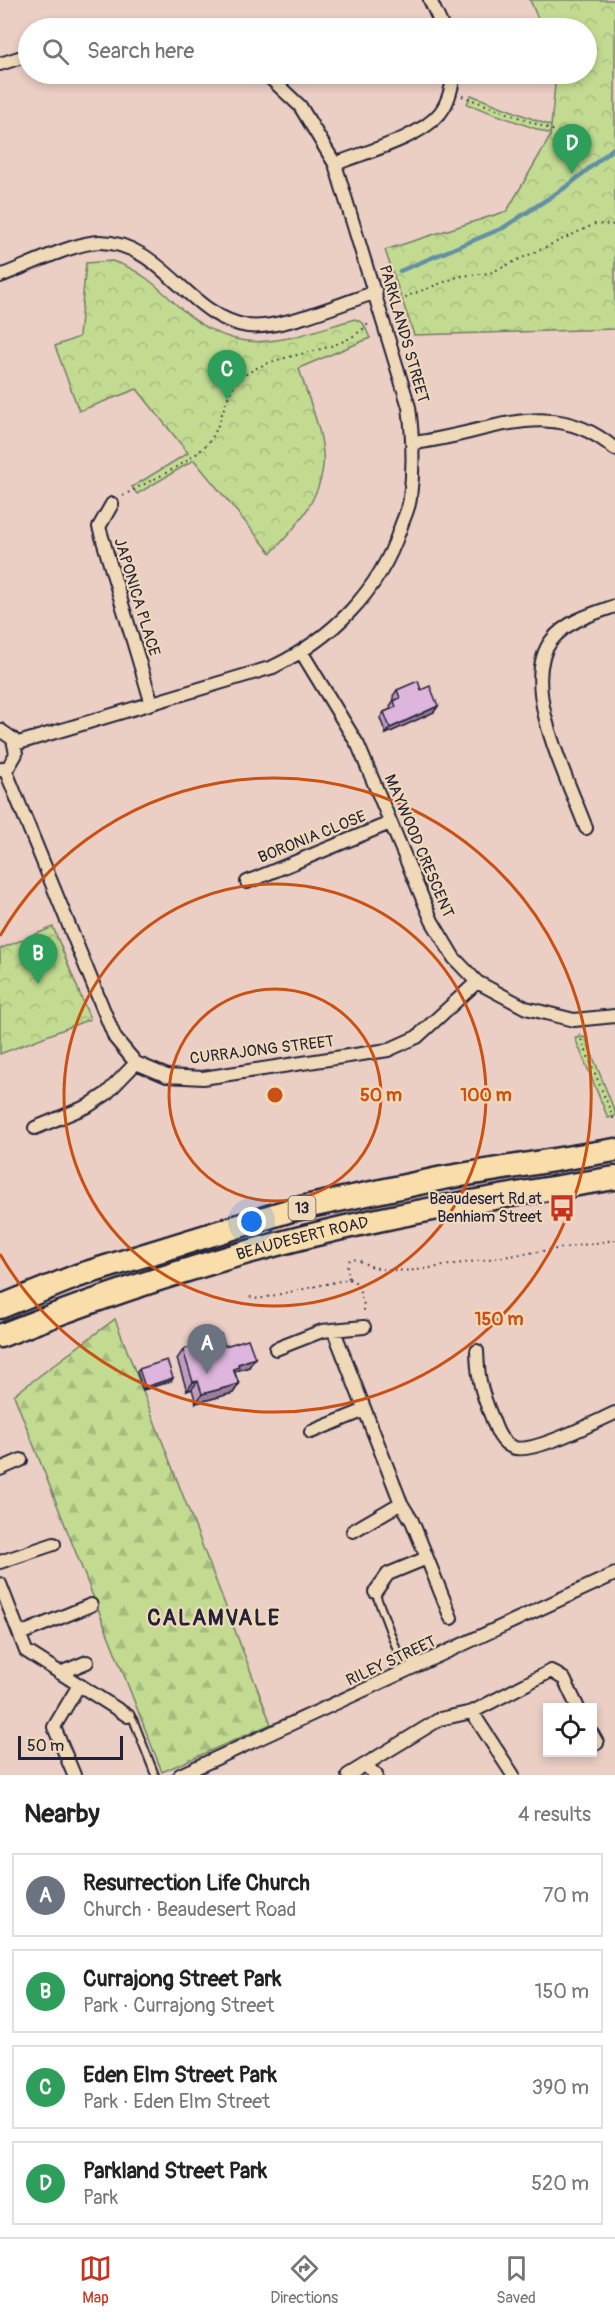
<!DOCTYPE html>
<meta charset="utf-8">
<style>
:root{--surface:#fff;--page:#f2f2f2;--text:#222;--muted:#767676;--line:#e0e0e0;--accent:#c8321e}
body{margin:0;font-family:Pangolin,sans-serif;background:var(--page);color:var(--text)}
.controls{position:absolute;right:18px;bottom:18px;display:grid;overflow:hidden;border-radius:0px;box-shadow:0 3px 9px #0003}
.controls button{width:54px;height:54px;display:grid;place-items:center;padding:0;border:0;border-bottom:2px solid var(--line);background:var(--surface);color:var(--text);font:30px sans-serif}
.scale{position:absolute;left:18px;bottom:15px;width:105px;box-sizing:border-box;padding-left:6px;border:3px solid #22223b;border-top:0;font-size:16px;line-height:21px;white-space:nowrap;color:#22223b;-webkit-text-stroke:4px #f0d9b9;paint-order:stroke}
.you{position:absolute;left:252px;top:1222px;width:21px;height:21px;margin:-15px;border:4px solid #fff;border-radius:50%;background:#1a73e8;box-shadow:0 0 0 9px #1a73e833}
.badge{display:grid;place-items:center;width:39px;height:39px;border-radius:50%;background:var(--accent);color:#fff;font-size:20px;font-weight:700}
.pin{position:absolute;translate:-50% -50px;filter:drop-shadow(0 2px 3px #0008)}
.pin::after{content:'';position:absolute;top:32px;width:21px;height:18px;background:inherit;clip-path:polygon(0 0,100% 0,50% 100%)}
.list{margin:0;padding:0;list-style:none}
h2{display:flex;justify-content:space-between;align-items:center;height:78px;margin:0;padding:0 24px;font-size:26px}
h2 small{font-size:20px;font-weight:400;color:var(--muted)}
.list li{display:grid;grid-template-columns:39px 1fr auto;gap:18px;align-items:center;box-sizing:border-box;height:84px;margin:0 12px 12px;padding:0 12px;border:2px solid var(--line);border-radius:0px}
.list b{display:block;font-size:22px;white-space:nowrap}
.list p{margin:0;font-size:20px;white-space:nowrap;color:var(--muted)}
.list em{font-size:20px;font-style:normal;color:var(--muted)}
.icon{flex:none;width:33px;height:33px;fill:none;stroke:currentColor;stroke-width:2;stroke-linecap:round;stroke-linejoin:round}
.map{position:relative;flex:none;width:615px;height:1775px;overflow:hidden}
.search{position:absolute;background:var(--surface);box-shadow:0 3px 9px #0003;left:18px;right:18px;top:18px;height:66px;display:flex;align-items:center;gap:15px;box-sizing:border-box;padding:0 21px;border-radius:33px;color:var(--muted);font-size:22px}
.sheet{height:462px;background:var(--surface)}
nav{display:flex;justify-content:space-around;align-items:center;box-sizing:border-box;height:84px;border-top:2px solid var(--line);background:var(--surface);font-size:16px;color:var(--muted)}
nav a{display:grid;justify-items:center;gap:3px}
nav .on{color:var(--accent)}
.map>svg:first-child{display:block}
.grass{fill:#c2db91;stroke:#727e66;stroke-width:1.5}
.forest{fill:url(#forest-firs);stroke:#727e66;stroke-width:1.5}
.park{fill:url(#park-crowns);stroke:#727e66;stroke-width:1.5}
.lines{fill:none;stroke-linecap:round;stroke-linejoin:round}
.stream{stroke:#6291a5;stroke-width:4.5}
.lane-casing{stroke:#22223b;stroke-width:10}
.street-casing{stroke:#22223b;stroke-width:16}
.highway-casing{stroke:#22223b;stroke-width:27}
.path{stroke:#22223b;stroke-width:2;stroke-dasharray:1.5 4.5;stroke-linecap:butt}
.lane{stroke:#f0d9b9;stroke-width:6}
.street{stroke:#f0d9b9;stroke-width:12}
.highway{stroke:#f9deab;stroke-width:22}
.wall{fill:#bf9cbe;stroke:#22223b;stroke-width:1.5}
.shaded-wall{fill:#9b7f9b;stroke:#22223b;stroke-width:1.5}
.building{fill:#deb5dd;stroke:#22223b;stroke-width:1.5}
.ring{fill:none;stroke:#ca5113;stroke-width:3}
.labels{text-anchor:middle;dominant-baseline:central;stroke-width:4.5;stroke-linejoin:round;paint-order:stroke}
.shield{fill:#f0d9b9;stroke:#605961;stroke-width:1.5}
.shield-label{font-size:15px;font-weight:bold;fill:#22223b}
.street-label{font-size:16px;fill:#22223b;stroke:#f0d9b9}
.poi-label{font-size:16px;fill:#22223b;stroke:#f0d9b9;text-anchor:end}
.district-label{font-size:22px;font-weight:bold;letter-spacing:1.5px;fill:#22223b;stroke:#f0d9b9}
.centre{fill:#ca5113;stroke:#f0d9b9;stroke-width:3}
.ring-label{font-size:18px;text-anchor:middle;font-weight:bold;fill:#ca5113;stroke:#f0d9b9;stroke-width:4.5;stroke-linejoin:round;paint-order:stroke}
</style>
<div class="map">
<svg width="615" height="1775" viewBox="0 0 615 1775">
<defs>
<pattern id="forest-firs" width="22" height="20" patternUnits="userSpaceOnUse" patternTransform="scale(1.5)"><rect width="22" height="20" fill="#c2db91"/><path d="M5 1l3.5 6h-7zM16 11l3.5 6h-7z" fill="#a6bc7e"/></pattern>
<pattern id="park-crowns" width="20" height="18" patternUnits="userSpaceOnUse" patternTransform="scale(1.5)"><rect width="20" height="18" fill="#c2db91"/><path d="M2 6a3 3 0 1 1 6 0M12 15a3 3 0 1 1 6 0" fill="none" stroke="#a6bc7e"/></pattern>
</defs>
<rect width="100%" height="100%" fill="#ebcec4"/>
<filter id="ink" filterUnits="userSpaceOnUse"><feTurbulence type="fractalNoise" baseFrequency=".0167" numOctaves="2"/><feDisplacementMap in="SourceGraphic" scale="12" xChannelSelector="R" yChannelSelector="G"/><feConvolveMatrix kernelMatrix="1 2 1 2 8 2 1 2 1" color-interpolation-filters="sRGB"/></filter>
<g filter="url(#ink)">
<path class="grass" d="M 471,95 L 551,126 L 550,134 L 467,104 Z
M 585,1037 L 615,1112 L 615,1116 L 608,1118 L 575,1038 Z"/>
<path class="forest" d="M 115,1319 L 271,1724 L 162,1772 L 14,1395 Z"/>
<path class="park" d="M 530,0 L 615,0 L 615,329 L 414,335 L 385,250 L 507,211 L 550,137 L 556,74 L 586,74 L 586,28 L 542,28 Z
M 112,261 C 140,269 158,287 179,307 C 241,363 285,339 355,319 L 363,323 L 370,338 L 299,368 C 307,398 326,435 323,467 C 319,501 294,530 271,553 L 194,460 L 137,494 L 132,487 L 188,453 L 137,389 L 79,411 L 55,346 L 79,337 L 86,263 Z
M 53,927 L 90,1019 L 0,1054 L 0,949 Z"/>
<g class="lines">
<path class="stream" d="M 400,271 L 503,228 L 569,185 L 615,147"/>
<defs>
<path id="lane" d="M 375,1592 L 397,1650 L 417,1667
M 128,1716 L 133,1719 L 155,1775"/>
<path id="street" d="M 430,0 L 443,28
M 0,64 L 28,55
M 335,164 C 365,152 420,138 440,113 C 449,102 452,87 454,74
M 0,276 C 25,267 75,242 100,242 C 163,243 188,317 248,326 C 280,330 343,303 376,292
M 413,443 C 487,435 551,393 615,449
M 112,504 L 99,527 L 151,701
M 302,653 L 358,745 L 432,921 L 454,958 L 477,982 L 526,1008 L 574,1020 L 615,1016
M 0,730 L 13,739 L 16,754 L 9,766 L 0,770
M 15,744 L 273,667 C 332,638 379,592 400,529 C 403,519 409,509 410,498 C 414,468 413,438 409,407 L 335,164 L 300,106 L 266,74
M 5,769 L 115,1038 L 136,1063 L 167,1076 L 203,1078 L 388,1050 L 417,1037 L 477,982
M 586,828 C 569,781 518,685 551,641 C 566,621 592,614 615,606
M 247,882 L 390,823
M 35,1128 L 88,1106 L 106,1094 L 136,1063
M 334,1331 L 401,1503 L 412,1521 L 427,1558 L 388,1574 L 375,1592
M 276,1349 L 322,1331 L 364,1327
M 477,1351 C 478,1380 481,1391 492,1418 C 496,1429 500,1442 512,1447 C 530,1456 595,1422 615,1413
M 311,1432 L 365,1410
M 0,1469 L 21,1460
M 353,1531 L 401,1503
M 427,1558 L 451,1618
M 0,1562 L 54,1544
M 0,1584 L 26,1651 L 128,1716
M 20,1634 L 91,1605
M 60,1673 L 87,1662
M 472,1712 L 513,1775
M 592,1734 L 597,1743
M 365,1765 L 376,1775
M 74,1775 L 54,1727 L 79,1685
M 180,1775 L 615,1574
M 348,1775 L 440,1719 L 472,1712 L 551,1671 L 564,1679 L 578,1708"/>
<g id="highway">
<path d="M 0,1307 L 77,1276 L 291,1210 L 443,1178 L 615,1150"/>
<path id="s1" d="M 0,1336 C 122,1288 250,1247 378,1220 C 456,1203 536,1191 615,1178"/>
</g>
</defs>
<use href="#lane" class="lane-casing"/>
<use href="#street" class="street-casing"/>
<use href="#highway" class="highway-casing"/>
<path class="path" d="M 462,96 L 563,134
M 391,309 L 410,295 L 460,276 L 490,273 L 595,224 L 615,225
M 123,496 C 150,479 186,467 208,443 C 223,426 223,393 241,378 C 278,348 336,359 369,323
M 579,1034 L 614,1120
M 349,1279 L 357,1283 L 364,1305 L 364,1315
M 250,1297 L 258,1299 L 349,1279 L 347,1267 L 350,1259 C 359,1259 364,1264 373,1267 C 388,1271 401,1271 417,1270 L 615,1240"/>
<use href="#lane" class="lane"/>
<use href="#street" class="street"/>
<use href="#highway" class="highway"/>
</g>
<path class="wall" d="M 397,690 L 421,690 L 438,706 L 434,712 L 386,734 L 380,718 L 384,712 L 391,709 L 390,706 L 394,700 L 393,696 Z
M 225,1346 L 249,1367 L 236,1371 L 235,1373 L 239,1384 L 233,1393 L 196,1403 L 192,1389 L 187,1391 L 177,1359 L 183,1350 Z
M 139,1369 L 171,1381 L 143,1390 L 137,1372 Z"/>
<path class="shaded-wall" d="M 438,706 L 434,712 L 386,734 L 390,728 Z
M 255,1358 L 249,1367 L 236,1371 L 233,1376 L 227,1377 L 238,1364 Z
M 173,1378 L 171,1381 L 143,1390 L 145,1387 Z
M 198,1381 L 192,1389 L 187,1391 L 193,1382 Z
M 239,1384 L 233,1393 L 196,1403 L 202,1394 Z"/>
<path class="building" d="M 418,681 L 421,690 L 430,686 L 438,706 L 390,728 L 384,712 L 396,707 L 394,701 L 400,698 L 397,690 Z
M 221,1334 L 225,1346 L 248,1339 L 255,1358 L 238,1364 L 239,1367 L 233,1369 L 239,1384 L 202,1394 L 198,1381 L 193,1382 L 183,1350 Z
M 167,1360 L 173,1378 L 145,1387 L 139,1369 Z"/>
</g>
<g class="ring">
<circle cx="275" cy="1095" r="106"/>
<circle cx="275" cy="1095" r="211"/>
<path d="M0 936A317 317 0 1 1 0 1254"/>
</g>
<defs>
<symbol id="bus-bare" viewBox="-9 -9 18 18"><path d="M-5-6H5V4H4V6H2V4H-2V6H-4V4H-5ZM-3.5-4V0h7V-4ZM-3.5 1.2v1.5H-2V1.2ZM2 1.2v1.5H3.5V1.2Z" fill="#c8321e" stroke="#f0d9b9" stroke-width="2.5" paint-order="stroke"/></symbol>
</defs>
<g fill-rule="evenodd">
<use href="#bus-bare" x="543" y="1189" width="38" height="38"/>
</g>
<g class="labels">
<rect class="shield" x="288.5" y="1196" width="27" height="24" rx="4.5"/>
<g class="shield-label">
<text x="302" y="1208">13</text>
</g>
<g class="street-label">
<text transform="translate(404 334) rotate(74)">PARKLANDS STREET</text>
<text transform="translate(137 597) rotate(73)">JAPONICA PLACE</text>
<text transform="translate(312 837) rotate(-22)">BORONIA CLOSE</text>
<text transform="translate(419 846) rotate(67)">MAYWOOD CRESCENT</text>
<text transform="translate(262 1050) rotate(-7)">CURRAJONG STREET</text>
<text stroke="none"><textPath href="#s1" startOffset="318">BEAUDESERT ROAD</textPath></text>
<text transform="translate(391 1661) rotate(-25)">RILEY STREET</text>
</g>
<g class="poi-label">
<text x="542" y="1199">Beaudesert Rd at<tspan x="542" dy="18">Benhiam Street</tspan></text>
</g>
<g class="district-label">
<text x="214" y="1618">CALAMVALE</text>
</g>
</g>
<circle cx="275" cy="1095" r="9" class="centre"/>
<g class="ring-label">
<text x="381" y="1101">50 m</text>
<text x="486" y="1101">100 m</text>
<text x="499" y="1325">150 m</text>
</g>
</svg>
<div class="controls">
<button><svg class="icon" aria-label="locate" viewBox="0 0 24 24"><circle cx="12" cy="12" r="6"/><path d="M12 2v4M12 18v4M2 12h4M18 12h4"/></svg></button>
</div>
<div class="scale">50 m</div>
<div class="you"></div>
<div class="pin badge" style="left:207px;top:1374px;background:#6b7280">A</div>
<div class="pin badge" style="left:38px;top:984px;background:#2e9e5b">B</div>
<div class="pin badge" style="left:227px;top:400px;background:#2e9e5b">C</div>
<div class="pin badge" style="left:572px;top:174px;background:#2e9e5b">D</div>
<div class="search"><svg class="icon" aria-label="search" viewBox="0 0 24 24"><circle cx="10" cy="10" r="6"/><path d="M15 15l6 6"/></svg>Search here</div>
</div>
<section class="sheet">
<h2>Nearby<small>4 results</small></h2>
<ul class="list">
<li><span class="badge" style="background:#6b7280">A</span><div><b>Resurrection Life Church</b><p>Church · Beaudesert Road</p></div><em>70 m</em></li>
<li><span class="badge" style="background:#2e9e5b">B</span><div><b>Currajong Street Park</b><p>Park · Currajong Street</p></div><em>150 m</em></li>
<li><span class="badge" style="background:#2e9e5b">C</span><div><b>Eden Elm Street Park</b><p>Park · Eden Elm Street</p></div><em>390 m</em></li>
<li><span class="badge" style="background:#2e9e5b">D</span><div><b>Parkland Street Park</b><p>Park</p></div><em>520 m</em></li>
</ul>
</section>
<nav>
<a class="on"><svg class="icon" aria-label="map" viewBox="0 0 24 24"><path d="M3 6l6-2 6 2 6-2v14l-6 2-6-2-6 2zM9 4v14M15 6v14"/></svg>Map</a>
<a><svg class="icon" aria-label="directions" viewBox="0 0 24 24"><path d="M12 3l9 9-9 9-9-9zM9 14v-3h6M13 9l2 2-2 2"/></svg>Directions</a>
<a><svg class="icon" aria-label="saved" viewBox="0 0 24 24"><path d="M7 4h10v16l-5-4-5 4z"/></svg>Saved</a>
</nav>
